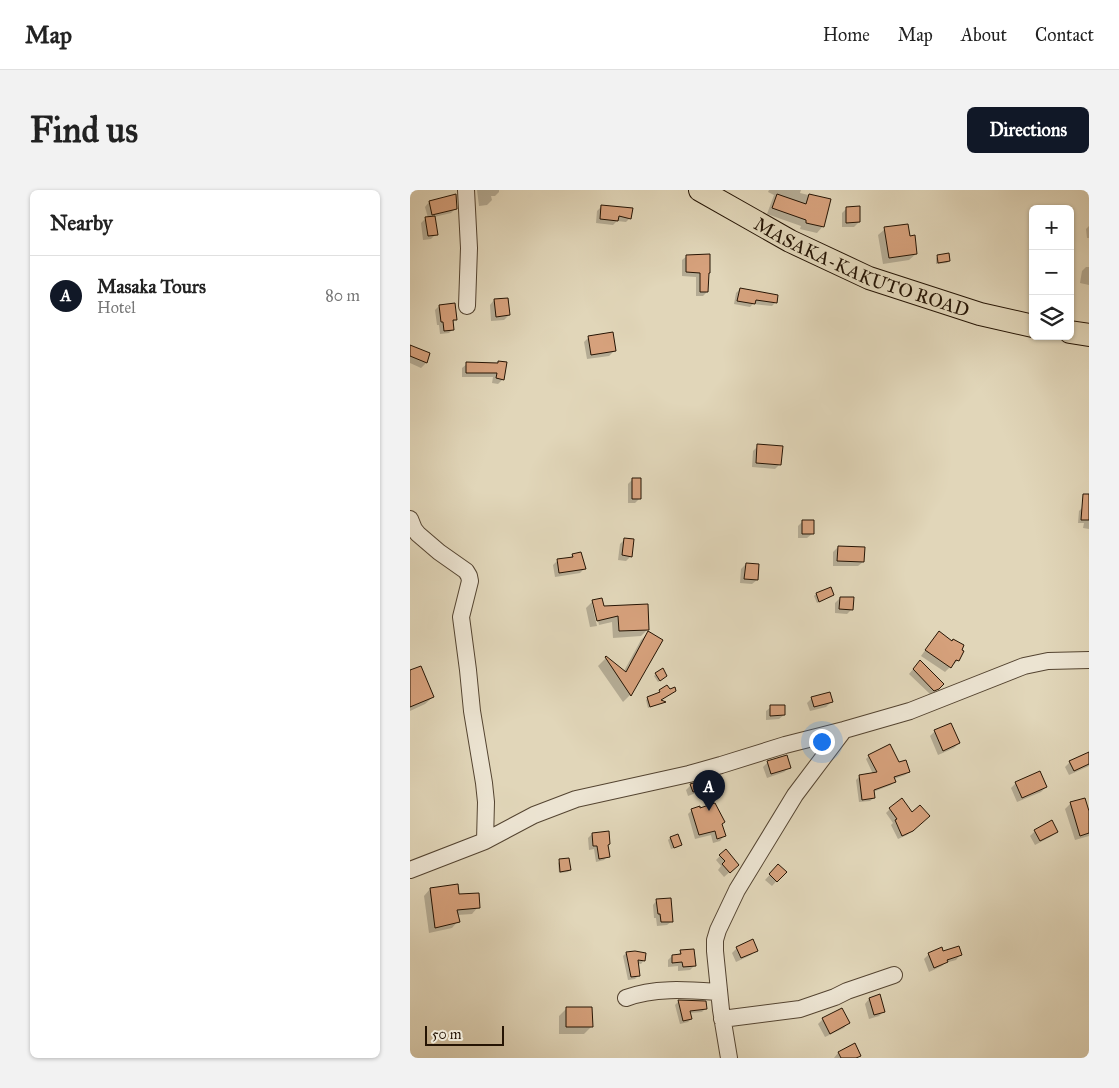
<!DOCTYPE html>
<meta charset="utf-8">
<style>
:root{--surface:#fff;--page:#f2f2f2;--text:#222;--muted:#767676;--line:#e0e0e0;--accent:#111827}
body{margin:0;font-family:"IM FELL Great Primer",serif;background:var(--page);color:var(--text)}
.controls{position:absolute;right:15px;top:15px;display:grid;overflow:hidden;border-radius:8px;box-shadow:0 1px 4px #0004}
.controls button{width:45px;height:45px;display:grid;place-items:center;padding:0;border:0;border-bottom:1px solid var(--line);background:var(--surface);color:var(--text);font:25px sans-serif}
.scale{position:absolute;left:15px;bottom:12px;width:79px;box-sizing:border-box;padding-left:5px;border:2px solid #251404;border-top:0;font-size:14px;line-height:18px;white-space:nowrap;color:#251404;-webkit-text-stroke:4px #ece4d2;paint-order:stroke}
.you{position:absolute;left:411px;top:551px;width:18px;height:18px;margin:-12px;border:4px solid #fff;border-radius:50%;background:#1a73e8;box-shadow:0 0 0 8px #1a73e833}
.badge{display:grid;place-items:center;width:32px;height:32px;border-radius:50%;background:var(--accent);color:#fff;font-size:16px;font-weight:700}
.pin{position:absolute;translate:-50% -41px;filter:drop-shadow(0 1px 2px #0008)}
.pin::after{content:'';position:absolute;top:26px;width:18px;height:15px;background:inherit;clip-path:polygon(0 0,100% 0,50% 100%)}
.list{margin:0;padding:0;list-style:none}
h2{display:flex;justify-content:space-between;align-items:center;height:65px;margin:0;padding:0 20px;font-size:21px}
h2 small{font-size:16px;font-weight:400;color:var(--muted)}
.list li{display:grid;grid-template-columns:32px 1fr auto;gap:15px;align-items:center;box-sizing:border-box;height:80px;padding:0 20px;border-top:1px solid var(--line)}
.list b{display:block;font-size:19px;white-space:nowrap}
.list p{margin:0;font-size:16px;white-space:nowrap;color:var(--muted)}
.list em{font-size:16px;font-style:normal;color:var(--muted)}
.icon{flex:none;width:28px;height:28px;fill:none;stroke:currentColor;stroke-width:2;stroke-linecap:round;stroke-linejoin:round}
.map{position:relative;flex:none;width:679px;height:868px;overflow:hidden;border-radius:8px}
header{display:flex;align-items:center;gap:30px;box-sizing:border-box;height:70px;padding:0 25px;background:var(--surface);border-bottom:1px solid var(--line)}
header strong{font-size:24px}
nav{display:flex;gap:28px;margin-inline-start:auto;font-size:18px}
.intro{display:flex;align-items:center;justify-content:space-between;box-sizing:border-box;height:120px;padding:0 30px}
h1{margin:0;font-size:35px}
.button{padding:12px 22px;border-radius:8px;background:var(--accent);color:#fff;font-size:18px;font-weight:700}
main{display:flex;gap:30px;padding:0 30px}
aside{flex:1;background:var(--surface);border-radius:8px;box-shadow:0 1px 4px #0004}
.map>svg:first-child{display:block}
.shadow{fill:#0003}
.building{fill:#d6a17c;stroke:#251404}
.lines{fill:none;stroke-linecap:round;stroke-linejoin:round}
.minor-casing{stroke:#544431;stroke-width:18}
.highway-casing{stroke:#251404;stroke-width:24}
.minor{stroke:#ece4d2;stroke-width:16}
.highway{stroke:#e1d6b9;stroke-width:22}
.labels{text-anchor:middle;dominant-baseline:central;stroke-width:4.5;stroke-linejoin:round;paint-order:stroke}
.street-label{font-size:19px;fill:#251404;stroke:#ece4d2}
</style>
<header>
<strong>Map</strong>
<nav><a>Home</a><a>Map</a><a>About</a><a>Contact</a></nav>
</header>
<div class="intro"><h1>Find us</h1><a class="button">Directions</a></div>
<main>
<aside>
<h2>Nearby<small></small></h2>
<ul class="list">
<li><span class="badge">A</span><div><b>Masaka Tours</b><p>Hotel</p></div><em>80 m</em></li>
</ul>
</aside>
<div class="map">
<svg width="679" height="868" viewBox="0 0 679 868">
<rect width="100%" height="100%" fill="#e1d6b9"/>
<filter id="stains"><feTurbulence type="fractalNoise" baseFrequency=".004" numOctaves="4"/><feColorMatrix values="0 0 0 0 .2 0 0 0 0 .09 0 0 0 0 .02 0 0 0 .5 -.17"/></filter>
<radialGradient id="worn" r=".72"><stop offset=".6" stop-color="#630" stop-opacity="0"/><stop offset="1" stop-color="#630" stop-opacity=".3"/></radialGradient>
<path class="shadow" d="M 67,0 L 89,0 L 89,2 L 85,6 L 81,6 L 82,10 L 77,15 L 69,16 Z
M 359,0 L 391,0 L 390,3 L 419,10 L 413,36 L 407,43 L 390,39 L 391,36 L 357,24 L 364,5 L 358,2 Z
M 19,12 L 46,18 L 41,23 L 24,27 L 26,44 L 21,49 L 13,50 L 11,33 L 16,28 L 18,28 L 15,17 Z
M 192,16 L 220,28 L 216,32 L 207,31 L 203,35 L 186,33 L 187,21 Z
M 437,18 L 449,32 L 444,37 L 432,37 L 432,23 Z
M 679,36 L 679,48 L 677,48 L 676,39 Z
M 475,39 L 498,48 L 506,64 L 499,70 L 473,74 L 468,45 Z
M 299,65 L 297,102 L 293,106 L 286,106 L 286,87 L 272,86 L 272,70 L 277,66 Z
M 528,66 L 539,71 L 537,73 L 526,74 L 526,68 Z
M 676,77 L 679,77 L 679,95 L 670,93 L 672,81 Z
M 330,99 L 366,112 L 362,116 L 343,114 L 340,117 L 324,114 L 326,103 Z
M 84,110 L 99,125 L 94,130 L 81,131 L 80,115 Z
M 29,116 L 46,129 L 42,133 L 43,139 L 39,143 L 30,144 L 29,135 L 27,135 L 25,120 Z
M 179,147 L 204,161 L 199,166 L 177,169 L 174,152 Z
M 0,156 L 19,164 L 16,173 L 11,178 L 0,173 Z
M 89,172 L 93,189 L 88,194 L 82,193 L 83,187 L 52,187 L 52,178 L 57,174 L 87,174 Z
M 348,256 L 370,274 L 365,279 L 342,277 L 343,261 Z
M 222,290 L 230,308 L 225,313 L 218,313 L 218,294 Z
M 672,318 L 679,318 L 679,339 L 673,338 L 674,333 L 668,333 L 669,321 Z
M 393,331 L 402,344 L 397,348 L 388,348 L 388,336 Z
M 215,349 L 221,366 L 216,371 L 208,370 L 210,354 Z
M 428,357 L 453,372 L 448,376 L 423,376 L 423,362 Z
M 163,365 L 174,379 L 170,383 L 145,387 L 143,375 L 148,370 L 160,368 Z
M 336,374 L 347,390 L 342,394 L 330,393 L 331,379 Z
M 420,398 L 422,405 L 420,407 L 407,413 L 404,406 L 406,404 Z
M 430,408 L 442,419 L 437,424 L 425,423 L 425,413 Z
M 183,411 L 193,418 L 238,439 L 231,446 L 203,448 L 202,432 L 189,435 L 184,414 L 182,414 L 187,436 L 180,437 L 176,418 Z
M 238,443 L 251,451 L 220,505 L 213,512 L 188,476 L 196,468 L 214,481 L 231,450 Z
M 529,443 L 548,470 L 543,475 L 542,475 L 535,482 L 511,466 L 524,448 Z
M 510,471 L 532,494 L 524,503 L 520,504 L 499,484 Z
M 0,482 L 23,507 L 15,514 L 0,521 Z
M 246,484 L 254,488 L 248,492 L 244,486 Z
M 257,496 L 250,510 L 254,512 L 238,518 L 236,510 L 238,508 L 248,504 L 248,503 L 250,501 Z
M 402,508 L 421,512 L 416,517 L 400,521 L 397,513 Z
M 361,517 L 374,525 L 369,529 L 356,530 L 356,521 Z
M 540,534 L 549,553 L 544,558 L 528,565 L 520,546 L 525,541 Z
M 679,563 L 679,576 L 659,585 L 655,577 L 660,572 Z
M 459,566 L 488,574 L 499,582 L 495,585 L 484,589 L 484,592 L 481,595 L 463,602 L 464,608 L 460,611 L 449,612 L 446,590 L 450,586 L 463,584 L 456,569 Z
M 358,572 L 379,578 L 374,582 L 357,588 L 353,577 Z
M 630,583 L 636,597 L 631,602 L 607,612 L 601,598 L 606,593 Z
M 281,595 L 296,596 L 291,601 L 278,606 L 276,600 Z
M 661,613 L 679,626 L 679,646 L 665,650 L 655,619 Z
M 480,619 L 502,624 L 514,630 L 497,645 L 488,649 L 481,635 L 483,633 L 476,623 Z
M 282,620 L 310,635 L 314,646 L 310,651 L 303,653 L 301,645 L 285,649 L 278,624 Z
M 625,641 L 647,642 L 642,646 L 625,655 L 620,646 Z
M 182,644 L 197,656 L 198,666 L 194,670 L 186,672 L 184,659 L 179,660 L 178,648 Z
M 267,646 L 270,655 L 268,657 L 261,659 L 258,650 L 260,648 Z
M 310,666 L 323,679 L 314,687 L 308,680 L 311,676 L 306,670 Z
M 150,671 L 160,680 L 158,682 L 149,683 L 148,673 Z
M 368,676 L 375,682 L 362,696 L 355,690 Z
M 20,699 L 48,706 L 68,717 L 62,724 L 47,725 L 48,731 L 42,738 L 19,743 L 14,706 Z
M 247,710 L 262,731 L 257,735 L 247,736 L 246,728 L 244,728 L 243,715 Z
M 327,758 L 346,760 L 341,765 L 326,772 L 322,763 Z
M 271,762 L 285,775 L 280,780 L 268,781 L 268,776 L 258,777 L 258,770 L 262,766 L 267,765 Z
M 532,762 L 550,765 L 546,770 L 535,773 L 532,776 L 519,782 L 514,769 L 519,764 Z
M 216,763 L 234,770 L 231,774 L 227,773 L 229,785 L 225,789 L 218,790 L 213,766 Z
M 459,809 L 474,821 L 469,826 L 459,829 L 455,814 Z
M 269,811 L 296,818 L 292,822 L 280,823 L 281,829 L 278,832 L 270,834 L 265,815 Z
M 156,819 L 182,836 L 174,844 L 149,844 L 149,826 Z
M 413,829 L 438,833 L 434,838 L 415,847 L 408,834 Z
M 428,863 L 449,865 L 447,868 L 424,868 Z"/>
<path class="building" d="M 46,4 L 47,19 L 22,25 L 19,11 Z
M 367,4 L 396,14 L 399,4 L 421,9 L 414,37 L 396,33 L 396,30 L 362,18 Z
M 191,15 L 223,18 L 221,29 L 209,26 L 208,31 L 190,29 Z
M 450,16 L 450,32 L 436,33 L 436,17 Z
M 25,26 L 28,45 L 18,46 L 15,27 Z
M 498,34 L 500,46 L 505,45 L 507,64 L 479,68 L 474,37 Z
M 539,63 L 540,71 L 528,73 L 527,65 Z
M 300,64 L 300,83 L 299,83 L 298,102 L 290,102 L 290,83 L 276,82 L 276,65 Z
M 330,98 L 368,105 L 367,113 L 346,110 L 345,114 L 327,111 Z
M 98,108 L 100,125 L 86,127 L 84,109 Z
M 45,113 L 47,130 L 43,130 L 44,140 L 34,141 L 33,132 L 31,132 L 29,115 Z
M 203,142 L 206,161 L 181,165 L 178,146 Z
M 0,155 L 20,163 L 17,173 L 0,166 Z
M 88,171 L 97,172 L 94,190 L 86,188 L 87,183 L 56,183 L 56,172 L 88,173 Z
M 347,254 L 373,256 L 371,275 L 346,273 Z
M 222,288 L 231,288 L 231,309 L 222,309 Z
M 673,304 L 679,304 L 679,330 L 671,330 Z
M 392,330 L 404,330 L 404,344 L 392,344 Z
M 214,348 L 224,349 L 222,367 L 212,365 Z
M 428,356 L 455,357 L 454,372 L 427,371 Z
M 171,362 L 176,379 L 149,383 L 147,369 L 163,367 L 162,364 Z
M 336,373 L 349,374 L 348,390 L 334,389 Z
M 421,397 L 424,405 L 409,412 L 406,403 Z
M 430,407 L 444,407 L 443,420 L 429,419 Z
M 192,408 L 194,416 L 238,414 L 239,440 L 209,441 L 208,426 L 187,431 L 182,410 Z
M 238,441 L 253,450 L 221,506 L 195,467 L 196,466 L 216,482 Z
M 529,441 L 542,451 L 543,449 L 554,455 L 552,460 L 554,461 L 549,471 L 546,470 L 541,478 L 515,460 Z
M 510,470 L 534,494 L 529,499 L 524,501 L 503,479 Z
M 11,476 L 24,507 L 0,517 L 0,480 Z
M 253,478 L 257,486 L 250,491 L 245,483 Z
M 257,495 L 260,499 L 265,497 L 266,501 L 251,510 L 256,512 L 240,517 L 237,507 L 250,502 L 249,500 Z
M 420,502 L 423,512 L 404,517 L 401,507 Z
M 360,515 L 375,515 L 375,525 L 360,526 Z
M 541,533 L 550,553 L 533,561 L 524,540 Z
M 480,554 L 489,572 L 496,570 L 500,582 L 484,587 L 486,592 L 464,600 L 465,608 L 452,610 L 449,585 L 467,582 L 458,565 Z
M 679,562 L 679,574 L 664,581 L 659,571 Z
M 377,565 L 381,578 L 361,584 L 357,571 Z
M 630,581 L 637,597 L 612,608 L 605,592 Z
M 295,590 L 297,597 L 283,602 L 280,594 Z
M 492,608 L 502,622 L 510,615 L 520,626 L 503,641 L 492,646 L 485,630 L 487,629 L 479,618 Z
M 675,608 L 679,621 L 679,643 L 670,646 L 660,612 Z
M 305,613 L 315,632 L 312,634 L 316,646 L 307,649 L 305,641 L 289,645 L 281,619 L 290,616 L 290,618 Z
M 642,630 L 648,642 L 630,651 L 624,640 Z
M 199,641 L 200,654 L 198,655 L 200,667 L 189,669 L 187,656 L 183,656 L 182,643 Z
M 268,644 L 272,655 L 264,658 L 260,647 Z
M 316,659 L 329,675 L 320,683 L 312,674 L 315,671 L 309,665 Z
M 159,668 L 161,680 L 150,682 L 149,669 Z
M 368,674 L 377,682 L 367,692 L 359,684 Z
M 48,694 L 49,704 L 69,703 L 70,718 L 47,720 L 50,732 L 25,738 L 20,698 Z
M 261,708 L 263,732 L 251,732 L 250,724 L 248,724 L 246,709 Z
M 343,749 L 348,761 L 331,768 L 326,757 Z
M 549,756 L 552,765 L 537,770 L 538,772 L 524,778 L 518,763 L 532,757 L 533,761 Z
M 284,759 L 286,776 L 273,777 L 272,772 L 262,773 L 262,765 L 271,764 L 270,760 Z
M 225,761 L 236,763 L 235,771 L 228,770 L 230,786 L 221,787 L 216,762 Z
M 470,804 L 475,822 L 464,825 L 459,808 Z
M 268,810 L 296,811 L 297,819 L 280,821 L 282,829 L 273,831 Z
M 156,817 L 182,817 L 183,837 L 156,837 Z
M 432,818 L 440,833 L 420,844 L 412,828 Z
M 445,853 L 451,866 L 446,868 L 431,868 L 428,862 Z"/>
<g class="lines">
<defs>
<path id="minor" d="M 56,0 L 59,58 L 57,116
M 0,329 L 4,339 L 8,344 L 29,362 L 56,381 L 59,386 L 60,391 L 51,427 L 58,480 L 62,521 L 74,593 L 76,612 L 75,651
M 0,680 L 75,651 L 124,625 L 166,609 L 279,584 L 311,575 L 375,555 L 434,540 L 500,521 L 614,476 L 638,471 L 679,470
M 216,808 C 245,797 279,800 309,802
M 312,829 L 390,819 L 425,807 L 437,801 L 484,785
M 319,868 L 311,820 L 305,761 L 305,750 L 308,740 L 327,700 L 385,605 L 434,540"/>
<g id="highway">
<path id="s1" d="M 290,0 L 380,51 L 459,88 L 570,124 L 623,136"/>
<path d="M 660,142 L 679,145"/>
</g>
</defs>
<use href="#minor" class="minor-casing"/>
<use href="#highway" class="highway-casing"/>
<use href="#minor" class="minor"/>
<use href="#highway" class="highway"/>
</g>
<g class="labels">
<g class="street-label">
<text stroke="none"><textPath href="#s1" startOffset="180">MASAKA-KAKUTO ROAD</textPath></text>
</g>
</g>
<rect width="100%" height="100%" filter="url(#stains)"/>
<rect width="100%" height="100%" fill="url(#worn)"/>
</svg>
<div class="controls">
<button>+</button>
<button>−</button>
<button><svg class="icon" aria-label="layers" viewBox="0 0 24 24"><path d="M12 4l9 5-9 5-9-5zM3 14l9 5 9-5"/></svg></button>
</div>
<div class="scale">50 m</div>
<div class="you"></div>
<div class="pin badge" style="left:299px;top:621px">A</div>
</div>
</main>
